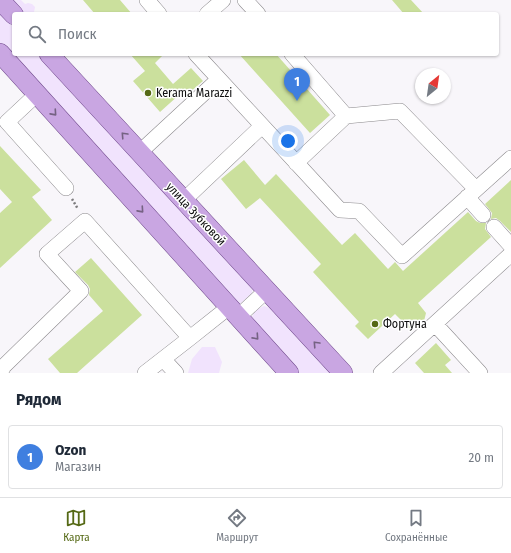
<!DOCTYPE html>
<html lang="ru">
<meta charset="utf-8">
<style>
:root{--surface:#fff;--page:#f2f2f3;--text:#1f2937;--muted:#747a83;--line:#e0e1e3;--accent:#556915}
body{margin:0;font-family:"Fira Sans Condensed",sans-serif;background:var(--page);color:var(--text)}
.compass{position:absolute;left:415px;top:68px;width:36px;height:36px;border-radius:50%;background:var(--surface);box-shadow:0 1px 3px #0004;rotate:29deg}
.you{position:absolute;left:288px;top:141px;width:14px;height:14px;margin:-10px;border:3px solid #fff;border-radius:50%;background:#1a73e8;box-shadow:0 0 0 6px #1a73e833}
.badge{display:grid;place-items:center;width:26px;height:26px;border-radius:50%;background:var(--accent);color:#fff;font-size:13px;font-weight:700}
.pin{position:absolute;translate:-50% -33px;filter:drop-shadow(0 1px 2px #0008)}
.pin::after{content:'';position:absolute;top:21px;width:14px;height:12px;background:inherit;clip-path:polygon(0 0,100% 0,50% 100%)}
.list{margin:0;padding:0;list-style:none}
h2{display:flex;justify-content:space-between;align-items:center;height:52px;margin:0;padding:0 16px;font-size:17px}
h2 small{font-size:13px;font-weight:400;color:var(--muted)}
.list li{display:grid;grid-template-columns:26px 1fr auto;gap:12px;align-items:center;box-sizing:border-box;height:64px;margin:0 8px 8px;padding:0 8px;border:1px solid var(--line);border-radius:4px}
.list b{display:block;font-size:15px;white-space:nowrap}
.list p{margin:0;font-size:13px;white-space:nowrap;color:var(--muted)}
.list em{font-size:13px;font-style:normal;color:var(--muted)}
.icon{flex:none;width:22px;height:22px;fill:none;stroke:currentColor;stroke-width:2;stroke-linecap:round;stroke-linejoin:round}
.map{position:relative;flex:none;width:511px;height:373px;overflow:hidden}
.search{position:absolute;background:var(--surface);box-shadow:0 1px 3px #0004;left:12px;right:12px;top:12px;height:44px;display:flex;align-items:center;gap:10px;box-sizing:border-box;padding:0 14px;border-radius:4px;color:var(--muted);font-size:15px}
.sheet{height:124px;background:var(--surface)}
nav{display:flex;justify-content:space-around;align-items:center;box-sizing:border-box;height:56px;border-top:1px solid var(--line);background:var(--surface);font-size:11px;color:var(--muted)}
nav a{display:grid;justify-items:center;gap:2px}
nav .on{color:var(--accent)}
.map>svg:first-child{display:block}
.green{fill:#f1e3fd}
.building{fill:#cbe09d}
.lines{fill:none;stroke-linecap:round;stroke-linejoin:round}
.minor-casing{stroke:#8b898c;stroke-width:16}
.major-casing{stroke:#704a8c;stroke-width:20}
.path{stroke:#7d7c7e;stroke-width:2.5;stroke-dasharray:2 2;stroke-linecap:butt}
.minor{stroke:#fff;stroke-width:15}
.major{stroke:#c9a6e2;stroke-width:19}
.oneway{stroke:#756283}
.poi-dot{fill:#556915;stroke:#fff;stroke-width:1.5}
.labels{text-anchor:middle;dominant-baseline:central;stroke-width:3;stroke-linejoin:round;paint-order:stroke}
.poi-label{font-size:12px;fill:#0e0e0f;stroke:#fff;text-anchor:start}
.street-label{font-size:12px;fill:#0e0e0f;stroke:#fff}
</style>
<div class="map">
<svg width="511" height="373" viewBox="0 0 511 373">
<rect width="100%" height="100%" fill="#f8f6fa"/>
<path class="green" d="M 11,0 L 21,0 L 25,4 L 28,3 L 32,4 L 35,7 L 34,12 C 25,18 17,6 11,0 Z
M 0,11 L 14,26 L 14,54 L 39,54 L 253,286 L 252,293 L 240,304 L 234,303 L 0,44 Z
M 264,306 L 273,309 L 333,373 L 296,373 L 251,318 L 256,310 Z
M 202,347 L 215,347 L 222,362 L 219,373 L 188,373 L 192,359 Z"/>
<path class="building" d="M 83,0 L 120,0 L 132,14 L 95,14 Z
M 392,0 L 411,0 L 424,14 L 404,14 Z
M 130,54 L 164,54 L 155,63 L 173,84 L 191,68 L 203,81 L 183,98 L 180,94 L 160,112 L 133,81 L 145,71 Z
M 239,54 L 276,54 L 330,115 L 310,133 Z
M 0,146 L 41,190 L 32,197 L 52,220 L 0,268 L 0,213 L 12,202 L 0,189 Z
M 244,160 L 265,185 L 276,174 L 342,245 L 355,233 L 388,269 L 395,262 L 403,271 L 468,212 L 476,221 L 480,223 L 486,223 L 485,229 L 491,237 L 418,303 L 426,313 L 424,321 L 416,327 L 409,328 L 395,314 L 368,339 L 355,326 L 359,322 L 313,272 L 321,264 L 260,198 L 246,209 L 221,179 Z
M 511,180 L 511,232 L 500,221 L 496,218 L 491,219 L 492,213 L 485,204 Z
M 91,258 L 142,315 L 77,373 L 60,373 L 48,359 L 103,311 L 89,295 L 90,289 L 88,285 L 75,272 Z
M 436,343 L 451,360 L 445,365 L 452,373 L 424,373 L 415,363 Z"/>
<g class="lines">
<defs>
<path id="minor" d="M 147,0 L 159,14
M 245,0 L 258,14
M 207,14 L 223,0
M 196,54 L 340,210 L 359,211 L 402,256 L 511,158
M 292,54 L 346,116 L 296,163
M 37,94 L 7,122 L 66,188
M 346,116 L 400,111 L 476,189
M 140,152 L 219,79
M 467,197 L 483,215
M 184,200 L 262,126
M 494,227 L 511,246
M 238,317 L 266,291
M 435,324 L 480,373
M 163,359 L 176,373
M 0,373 L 4,366 L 81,291 L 47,254 L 85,221 L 190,338
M 145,373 L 190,338 L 229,307
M 381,373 L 511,254"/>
<path id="major" d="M 0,0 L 14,15
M 0,53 L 289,373
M 49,54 L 343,373"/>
</defs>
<use href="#minor" class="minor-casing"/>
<use href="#major" class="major-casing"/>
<path class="path" d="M 72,199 L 78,209"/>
<use href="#minor" class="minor"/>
<use href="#major" class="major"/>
</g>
<defs><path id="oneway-chevron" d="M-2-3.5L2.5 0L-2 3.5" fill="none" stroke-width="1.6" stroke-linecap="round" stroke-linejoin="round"/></defs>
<g class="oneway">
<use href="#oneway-chevron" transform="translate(54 113) rotate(48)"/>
<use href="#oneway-chevron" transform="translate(124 135) rotate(-133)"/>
<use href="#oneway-chevron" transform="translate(141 210) rotate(48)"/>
<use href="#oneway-chevron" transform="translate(256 337) rotate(48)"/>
<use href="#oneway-chevron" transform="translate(316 344) rotate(-133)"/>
</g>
<g class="poi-dot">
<circle cx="148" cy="93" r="4"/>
<circle cx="375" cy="324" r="4"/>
</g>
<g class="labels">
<g class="poi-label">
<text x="156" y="93">Kerama Marazzi</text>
<text x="383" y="324">Фортуна</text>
</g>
<g class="street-label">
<text transform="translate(196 214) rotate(47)">улица Зубковой</text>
</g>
</g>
</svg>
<svg class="compass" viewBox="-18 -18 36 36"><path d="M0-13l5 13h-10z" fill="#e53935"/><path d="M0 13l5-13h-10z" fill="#747a83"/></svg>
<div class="you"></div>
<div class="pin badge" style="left:297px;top:101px;background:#3f7fe0">1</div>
<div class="search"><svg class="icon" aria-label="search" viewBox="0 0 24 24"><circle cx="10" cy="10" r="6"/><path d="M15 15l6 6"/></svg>Поиск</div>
</div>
<section class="sheet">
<h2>Рядом<small></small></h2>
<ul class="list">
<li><span class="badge" style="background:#3f7fe0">1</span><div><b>Ozon</b><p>Магазин</p></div><em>20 m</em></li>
</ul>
</section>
<nav>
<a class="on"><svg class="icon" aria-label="map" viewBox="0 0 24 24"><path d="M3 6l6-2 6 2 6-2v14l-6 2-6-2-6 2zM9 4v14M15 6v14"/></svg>Карта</a>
<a><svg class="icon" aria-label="directions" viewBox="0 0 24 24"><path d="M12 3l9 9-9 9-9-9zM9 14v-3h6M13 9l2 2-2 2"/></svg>Маршрут</a>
<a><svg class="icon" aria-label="saved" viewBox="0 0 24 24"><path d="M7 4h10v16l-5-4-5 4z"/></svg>Сохранённые</a>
</nav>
